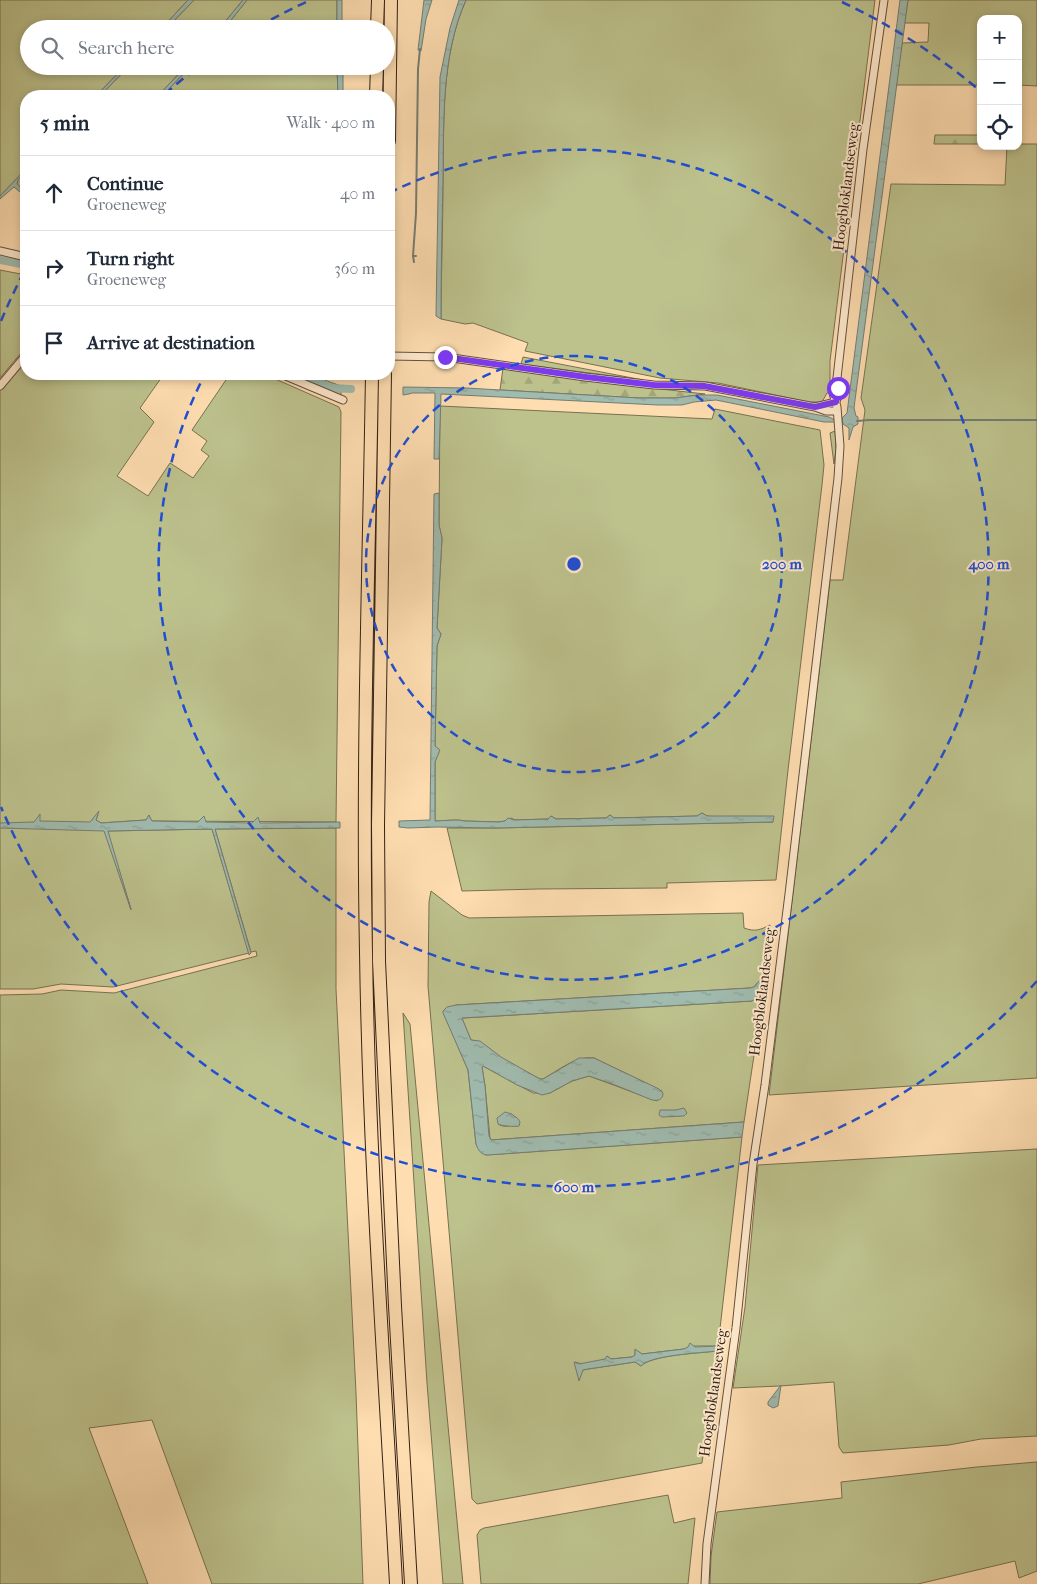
<!DOCTYPE html>
<meta charset="utf-8">
<style>
:root{--surface:#fff;--page:#f2f2f3;--text:#1f2937;--muted:#747a83;--line:#e0e1e3}
body{margin:0;font-family:"IM FELL French Canon",serif;background:var(--page);color:var(--text)}
.controls{position:absolute;right:15px;top:15px;display:grid;overflow:hidden;border-radius:10px;box-shadow:0 2px 8px #0003}
.controls button{width:45px;height:45px;display:grid;place-items:center;padding:0;border:0;border-bottom:1px solid var(--line);background:var(--surface);color:var(--text);font:25px sans-serif}
.stop{position:absolute;width:15px;height:15px;margin:-11px;border:4px solid #7c3aed;border-radius:50%;background:#fff}
.stop.end{background:#7c3aed;border-color:#fff;box-shadow:0 1px 5px #0008}
.list{margin:0;padding:0;list-style:none}
h2{display:flex;justify-content:space-between;align-items:center;height:65px;margin:0;padding:0 20px;font-size:21px}
h2 small{font-size:16px;font-weight:400;color:var(--muted)}
.list li{display:grid;grid-template-columns:32px 1fr auto;gap:15px;align-items:center;box-sizing:border-box;height:75px;padding:0 20px;border-top:1px solid var(--line)}
.list b{display:block;font-size:19px;white-space:nowrap}
.list p{margin:0;font-size:16px;white-space:nowrap;color:var(--muted)}
.list em{font-size:16px;font-style:normal;color:var(--muted)}
.icon{flex:none;width:28px;height:28px;fill:none;stroke:currentColor;stroke-width:2;stroke-linecap:round;stroke-linejoin:round}
.map{position:relative;flex:none;width:1037px;height:1584px;overflow:hidden}
.search{position:absolute;background:var(--surface);box-shadow:0 2px 8px #0003;left:20px;top:20px;width:375px;height:55px;display:flex;align-items:center;gap:12px;box-sizing:border-box;padding:0 18px;border-radius:28px;color:var(--muted);font-size:19px}
.panel{position:absolute;background:var(--surface);box-shadow:0 2px 8px #0003;left:20px;top:90px;width:375px;height:290px;border-radius:20px}
.map>svg:first-child{display:block}
.green{fill:#bdc28d;stroke:#787152;fill-rule:evenodd}
.forest{fill:url(#forest-firs);stroke:#787152}
.water{fill:url(#water-ripples);stroke:#757d72}
.lines{fill:none;stroke-linecap:round;stroke-linejoin:round}
.stream{stroke:#757d72;stroke-width:2}
.canal{stroke:#a0bbaf;stroke-width:8}
.minor-casing{stroke:#664f3d;stroke-width:9}
.motorway-casing{stroke:#342017;stroke-width:14}
.minor{stroke:#fee9cc;stroke-width:7}
.motorway{stroke:#feddb0;stroke-width:12}
.route{stroke:#7c3aed;stroke-width:6}
.ring{fill:none;stroke:#1d4ed8;stroke-width:2.5;stroke-dasharray:9 6}
.labels{text-anchor:middle;dominant-baseline:central;stroke-width:4;stroke-linejoin:round;paint-order:stroke}
.street-label{font-size:15px;fill:#342017;stroke:#fee9cc}
.centre{fill:#1d4ed8;stroke:#fee9cc;stroke-width:2.5}
.ring-label{font-size:15px;text-anchor:middle;font-weight:bold;fill:#1d4ed8;stroke:#fee9cc;stroke-width:4;stroke-linejoin:round;paint-order:stroke}
</style>
<div class="map">
<svg width="1037" height="1584" viewBox="0 0 1037 1584">
<defs>
<pattern id="forest-firs" width="22" height="20" patternUnits="userSpaceOnUse" patternTransform="scale(1.25)"><rect width="22" height="20" fill="#bdc28d"/><path d="M5 1l3.5 6h-7zM16 11l3.5 6h-7z" fill="#a3a679"/></pattern>
<pattern id="water-ripples" width="26" height="14" patternUnits="userSpaceOnUse" patternTransform="scale(1.25)"><rect width="26" height="14" fill="#a0bbaf"/><path d="M2 4q2-2 4 0t4 0M15 11q2-2 4 0t4 0" fill="none" stroke="#8aa096"/></pattern>
</defs>
<rect width="100%" height="100%" fill="#feddb0"/>
<filter id="stains"><feTurbulence type="fractalNoise" baseFrequency=".004" numOctaves="4"/><feColorMatrix values="0 0 0 0 .2 0 0 0 0 .09 0 0 0 0 .02 0 0 0 .5 -.17"/></filter>
<radialGradient id="worn" r=".72"><stop offset=".6" stop-color="#630" stop-opacity="0"/><stop offset="1" stop-color="#630" stop-opacity=".3"/></radialGradient>
<path class="green" d="M 0,0 L 188,0 L 161,29 L 29,29 L 29,66 L 125,66 L 96,96 L 26,96 L 26,169 L 0,196 Z
M 194,0 L 243,0 L 219,29 L 166,29 Z
M 247,0 L 337,0 L 337,29 L 224,29 Z
M 466,0 L 875,0 L 830,361 L 830,392 L 827,393 L 822,402 L 809,402 L 718,383 L 660,378 L 525,351 L 528,343 L 473,323 L 465,324 L 441,319 C 441,273 443,227 443,181 C 444,121 441,56 466,0 Z
M 908,0 L 1037,0 L 1037,86 L 1018,85 L 1018,19 L 981,19 L 981,85 L 896,85 L 902,43 L 928,42 L 929,23 L 904,23 Z
M 129,66 L 186,66 L 158,96 L 100,96 Z
M 191,66 L 337,66 L 338,96 L 162,96 Z
M 1018,144 L 1037,144 L 1037,1078 L 769,1095 L 830,580 L 843,580 L 865,410 L 861,398 L 891,184 L 1005,185 L 1007,146 L 1018,146 Z
M 26,172 L 26,192 L 17,185 L 18,180 Z
M 0,270 L 26,275 L 26,347 L 0,378 Z
M 26,357 L 26,374 L 164,374 L 140,408 L 154,422 L 117,476 L 148,496 L 170,463 L 193,478 L 209,456 L 201,450 L 207,441 L 192,430 L 230,374 L 264,374 L 339,407 L 341,412 L 336,822 L 151,821 L 149,815 L 146,820 L 101,823 L 96,820 L 98,815 L 91,825 L 103,825 L 131,909 L 107,831 L 212,829 L 249,953 L 113,987 L 61,984 L 33,989 L 0,989 L 0,388 Z
M 523,357 L 643,380 L 521,364 Z
M 285,374 L 308,374 L 341,386 L 341,397 Z
M 440,406 L 712,419 L 715,409 L 820,430 L 824,465 L 822,485 L 788,770 L 776,880 L 667,883 L 667,888 L 538,889 L 462,891 L 447,828 L 496,828 L 773,822 L 707,816 L 702,813 L 697,816 L 614,818 L 610,815 L 606,818 L 556,819 L 551,816 L 548,819 L 515,820 L 511,818 L 505,821 L 499,822 L 464,821 C 459,819 442,821 435,821 L 435,762 L 439,751 L 435,746 L 437,646 L 441,634 L 437,628 L 442,538 L 439,525 Z
M 835,431 L 836,449 L 834,464 L 830,433 Z
M 336,828 L 336,989 L 356,1393 L 363,1584 L 212,1584 L 152,1420 L 89,1428 L 148,1584 L 0,1584 L 0,995 L 42,994 L 61,990 L 114,993 L 257,956 L 256,951 L 251,952 L 215,829 Z
M 431,891 L 462,915 L 469,918 L 743,913 L 744,928 C 755,932 760,930 770,925 L 763,981 L 760,980 L 754,987 L 750,988 L 456,1005 L 443,1011 L 468,1070 L 476,1144 L 485,1155 L 742,1137 L 718,1346 L 693,1346 L 684,1349 L 642,1354 L 635,1350 L 635,1355 L 632,1357 L 611,1359 L 607,1356 L 606,1359 C 596,1362 584,1366 575,1362 L 579,1379 L 583,1370 L 588,1369 L 635,1362 L 641,1366 C 651,1355 701,1353 717,1351 L 702,1463 L 477,1504 L 472,1499 L 428,986 L 429,902 Z
M 765,982 L 744,1122 L 491,1140 L 490,1138 L 485,1086 L 482,1067 L 483,1066 L 533,1093 L 550,1093 L 572,1081 L 589,1076 L 657,1101 L 662,1091 L 594,1058 C 575,1056 559,1070 543,1079 L 540,1079 C 527,1072 513,1066 501,1058 C 492,1051 483,1041 471,1040 L 462,1019 L 463,1018 L 752,1001 ZM 510,1113 L 519,1120 C 513,1125 506,1129 498,1124 Z
M 403,1013 L 410,1024 L 463,1584 L 443,1584 L 427,1383 Z
M 1037,1149 L 1037,1436 L 981,1439 L 949,1445 L 843,1453 L 839,1447 L 834,1382 L 780,1386 L 733,1388 L 745,1307 L 758,1165 Z
M 1037,1462 L 1037,1571 L 1019,1578 L 1015,1561 L 918,1584 L 710,1584 L 711,1556 L 717,1512 L 842,1498 L 841,1482 L 977,1467 Z
M 668,1495 L 674,1523 L 695,1518 L 688,1584 L 481,1584 L 477,1535 L 480,1530 L 484,1528 Z"/>
<path class="forest" d="M 935,135 L 981,135 L 981,144 L 934,144 Z
M 503,368 L 607,383 L 705,394 L 675,398 L 639,398 L 500,390 Z"/>
<path class="water" d="M 188,0 L 194,0 L 166,29 L 161,29 Z
M 243,0 L 247,0 L 224,29 L 219,29 Z
M 337,0 L 342,0 L 342,29 L 337,29 Z
M 424,0 L 432,0 L 426,19 L 421,51 L 418,50 Z
M 459,0 L 466,0 C 441,56 444,121 443,181 C 442,227 441,273 441,319 L 436,316 L 440,77 L 450,28 Z
M 900,0 L 908,0 L 855,400 L 854,408 L 856,416 L 858,417 L 858,424 L 853,427 L 849,440 L 849,428 L 843,424 L 842,418 L 847,413 Z
M 125,66 L 129,66 L 100,96 L 96,96 Z
M 186,66 L 191,66 L 162,96 L 158,96 Z
M 337,66 L 343,66 L 343,96 L 338,96 Z
M 26,169 L 26,172 L 18,180 L 17,184 L 26,192 L 26,197 L 14,187 L 0,199 L 0,196 Z
M 403,387 L 466,388 L 639,398 L 675,398 L 698,395 L 717,395 L 829,417 L 835,420 L 835,422 L 824,422 L 716,400 L 694,402 L 682,405 L 658,405 L 441,394 L 439,459 L 434,459 L 435,393 L 412,393 L 409,394 L 403,395 Z
M 439,493 L 439,525 L 442,538 L 437,628 L 441,634 L 437,646 L 435,746 L 440,750 L 435,762 L 435,821 C 442,821 459,819 464,821 L 499,822 L 505,821 L 508,818 L 515,820 L 548,819 L 551,816 L 556,819 L 606,818 L 610,815 L 614,818 L 697,816 L 702,813 L 707,816 L 774,816 L 773,822 L 496,828 L 437,827 L 408,828 L 399,827 L 399,821 L 430,820 L 434,494 Z
M 99,811 L 96,820 L 101,823 L 146,820 L 149,815 L 152,821 L 198,822 L 204,816 L 206,822 L 252,823 L 258,817 L 260,823 L 340,822 L 340,828 L 215,829 L 251,953 L 249,955 L 212,829 L 108,831 L 131,910 L 104,831 L 0,828 L 0,823 L 34,822 L 40,814 L 40,821 L 90,822 Z
M 760,980 L 765,982 L 755,999 L 752,1001 L 462,1018 L 471,1040 L 480,1041 L 501,1057 L 540,1079 L 543,1079 L 579,1058 L 594,1058 L 659,1089 L 663,1093 C 663,1100 658,1101 652,1100 L 615,1085 L 589,1076 L 572,1081 L 550,1093 L 542,1095 L 517,1085 L 483,1066 L 482,1067 L 485,1086 L 489,1136 L 491,1140 L 744,1122 L 742,1137 L 488,1155 C 481,1155 478,1150 476,1144 L 468,1070 L 443,1013 L 443,1011 L 447,1007 L 456,1005 L 750,988 L 754,987 Z
M 684,1108 L 687,1113 L 684,1116 L 662,1117 L 659,1115 L 660,1110 L 676,1110 Z
M 505,1112 C 510,1113 518,1117 520,1122 L 519,1126 C 515,1127 502,1126 498,1124 L 497,1118 Z
M 690,1343 L 695,1347 L 718,1346 L 717,1351 C 701,1353 650,1355 641,1366 L 635,1362 L 588,1369 L 583,1370 L 579,1381 L 574,1362 L 579,1364 L 605,1359 L 607,1356 L 611,1359 L 632,1357 L 635,1355 L 635,1349 L 642,1354 L 684,1349 L 688,1347 Z
M 781,1385 L 778,1406 L 773,1408 L 768,1405 L 768,1402 Z"/>
<g class="lines">
<path class="stream" d="M 413,256 L 414,262
M 416,256 L 413,256 L 416,213 L 418,69 L 420,49
M 857,421 L 869,420 L 1037,420"/>
<path class="canal" d="M 0,260 L 26,265
M 300,374 L 332,388 L 351,389"/>
<defs>
<path id="minor" d="M 0,251 L 26,257
M 389,356 L 445,357 L 585,377 L 654,385 L 705,386 L 815,407 L 826,411 L 837,411
M 281,374 L 343,400
M 0,386 L 26,355
M 836,402 L 838,395 L 837,381
M 815,407 L 836,402
M 705,1584 L 707,1544 L 736,1328 L 753,1164 L 765,1085 L 789,894 L 838,478 L 840,446 L 837,407 L 833,393 L 837,378 L 863,149 L 884,0"/>
<path id="motorway" d="M 377,29 L 378,0
M 376,96 L 377,66
M 389,141 L 391,0
M 372,374 C 369,566 362,759 366,952 C 369,1163 385,1373 396,1584
M 385,374 L 378,825 L 379,961 L 395,1306 L 411,1584"/>
</defs>
<use href="#minor" class="minor-casing"/>
<use href="#motorway" class="motorway-casing"/>
<use href="#minor" class="minor"/>
<use href="#motorway" class="motorway"/>
</g>
<g class="lines">
<path class="route" d="M 445,357 L 586,377 L 654,385 L 704,386 L 815,407 L 836,402 L 838,395 L 838,388"/>
</g>
<g class="ring">
<circle cx="574" cy="564" r="208"/>
<path d="M389 193A415 415 0 1 1 204 376"/>
<path d="M1037 981A623 623 0 0 1 1 807M1 321A623 623 0 0 1 24 272M165 94A623 623 0 0 1 199 66M258 27A623 623 0 0 1 306 2M842 2A623 623 0 0 1 979 90"/>
</g>
<g class="labels">
<g class="street-label">
<text transform="translate(846 187) rotate(-83)">Hoogbloklandseweg</text>
<text transform="translate(762 992) rotate(-83)">Hoogbloklandseweg</text>
<text transform="translate(713 1393) rotate(-82)">Hoogbloklandseweg</text>
</g>
</g>
<circle cx="574" cy="564" r="8" class="centre"/>
<g class="ring-label">
<text x="782" y="569">200 m</text>
<text x="989" y="569">400 m</text>
<text x="574" y="1192">600 m</text>
</g>
<rect width="100%" height="100%" filter="url(#stains)"/>
<rect width="100%" height="100%" fill="url(#worn)"/>
</svg>
<div class="controls">
<button>+</button>
<button>−</button>
<button><svg class="icon" aria-label="locate" viewBox="0 0 24 24"><circle cx="12" cy="12" r="6"/><path d="M12 2v4M12 18v4M2 12h4M18 12h4"/></svg></button>
</div>
<div class="stop" style="left:838px;top:388px"></div>
<div class="stop end" style="left:445px;top:357px"></div>
<div class="search"><svg class="icon" aria-label="search" viewBox="0 0 24 24"><circle cx="10" cy="10" r="6"/><path d="M15 15l6 6"/></svg>Search here</div>
<section class="panel">
<h2>5 min<small>Walk · 400 m</small></h2>
<ul class="list">
<li><svg class="icon" aria-label="ahead" viewBox="0 0 24 24"><path d="M12 20V5M6 11l6-6 6 6"/></svg><div><b>Continue</b><p>Groeneweg</p></div><em>40 m</em></li>
<li><svg class="icon" aria-label="right" viewBox="0 0 24 24"><path d="M7 20v-9h11M14 6l5 5-5 5"/></svg><div><b>Turn right</b><p>Groeneweg</p></div><em>360 m</em></li>
<li><svg class="icon" aria-label="arrive" viewBox="0 0 24 24"><path d="M6 21V4h12l-3 4 3 4H6"/></svg><div><b>Arrive at destination</b></div></li>
</ul>
</section>
</div>
